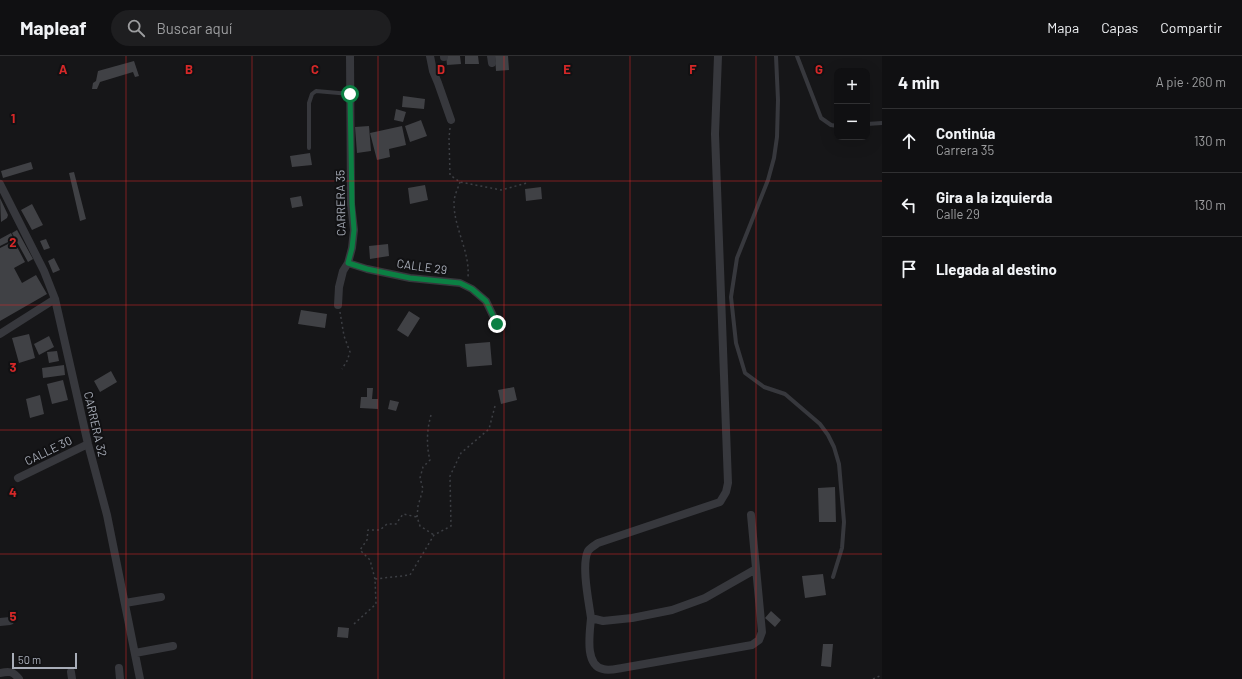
<!DOCTYPE html>
<html lang="es">
<meta charset="utf-8">
<style>
:root{--surface:#101012;--page:#1e1e20;--text:#f1f3f6;--muted:#9c9d9f;--line:#303032}
body{margin:0;font-family:Barlow,sans-serif;background:var(--page);color:var(--text)}
.controls{position:absolute;right:12px;top:12px;display:grid;overflow:hidden;border-radius:8px;box-shadow:0 4px 16px #0002}
.controls button{width:36px;height:36px;display:grid;place-items:center;padding:0;border:0;border-bottom:1px solid var(--line);background:var(--surface);color:var(--text);font:20px sans-serif}
.scale{position:absolute;left:12px;bottom:10px;width:65px;box-sizing:border-box;padding-left:4px;border:2px solid #a8adb8;border-top:0;font-size:11px;line-height:14px;white-space:nowrap;color:#a8adb8;-webkit-text-stroke:3px #111113;paint-order:stroke}
.stop{position:absolute;width:12px;height:12px;margin:-9px;border:3px solid #0b8043;border-radius:50%;background:#fff}
.stop.end{background:#0b8043;border-color:#fff;box-shadow:0 1px 4px #0008}
.list{margin:0;padding:0;list-style:none}
h2{display:flex;justify-content:space-between;align-items:center;height:52px;margin:0;padding:0 16px;font-size:17px}
h2 small{font-size:13px;font-weight:400;color:var(--muted)}
.list li{display:grid;grid-template-columns:26px 1fr auto;gap:12px;align-items:center;box-sizing:border-box;height:64px;padding:0 16px;border-top:1px solid var(--line)}
.list b{display:block;font-size:15px;white-space:nowrap}
.list p{margin:0;font-size:13px;white-space:nowrap;color:var(--muted)}
.list em{font-size:13px;font-style:normal;color:var(--muted)}
.icon{flex:none;width:22px;height:22px;fill:none;stroke:currentColor;stroke-width:2;stroke-linecap:round;stroke-linejoin:round}
.map{position:relative;flex:none;width:882px;height:623px;overflow:hidden}
header{display:flex;align-items:center;gap:24px;box-sizing:border-box;height:56px;padding:0 20px;background:var(--surface);border-bottom:1px solid var(--line)}
header strong{font-size:19px}
nav{display:flex;gap:22px;margin-inline-start:auto;font-size:14px}
.search{width:280px;height:36px;background:var(--page);display:flex;align-items:center;gap:10px;box-sizing:border-box;padding:0 14px;border-radius:22px;color:var(--muted);font-size:15px}
main{display:flex}
aside{flex:1;background:var(--surface)}
.map>svg:first-child{display:block}
.building{fill:#404145}
.lines{fill:none;stroke-linecap:round;stroke-linejoin:round}
.path{stroke:#3d3f44;stroke-width:1.5;stroke-dasharray:2 3;stroke-linecap:butt}
.lane{stroke:#37383d;stroke-width:4}
.street{stroke:#37383d;stroke-width:8}
.route{stroke:#0b8043;stroke-width:5}
.grid{fill:none;stroke:#d62828;stroke-width:1;stroke-opacity:0.55}
.labels{text-anchor:middle;dominant-baseline:central;stroke-width:4;stroke-linejoin:round;paint-order:stroke}
.street-label{font-size:12px;fill:#a8adb8;stroke:#111113}
.grid-label{font-size:13px;text-anchor:middle;font-weight:bold;fill:#d62828;stroke:#111113;stroke-width:4;stroke-linejoin:round;paint-order:stroke}
</style>
<header>
<strong>Mapleaf</strong>
<div class="search"><svg class="icon" aria-label="search" viewBox="0 0 24 24"><circle cx="10" cy="10" r="6"/><path d="M15 15l6 6"/></svg>Buscar aquí</div>
<nav><a>Mapa</a><a>Capas</a><a>Compartir</a></nav>
</header>
<main>
<div class="map">
<svg width="882" height="623" viewBox="0 0 882 623">
<rect width="100%" height="100%" fill="#161618"/>
<path class="building" d="M 446,0 L 460,0 L 461,8 L 447,9 Z
M 465,0 L 478,0 L 479,8 L 465,8 Z
M 495,0 L 508,0 L 509,14 L 496,15 Z
M 134,5 L 139,20 L 135,21 L 133,16 L 100,26 L 97,33 L 92,33 L 93,27 L 96,25 L 98,15 Z
M 403,40 L 425,43 L 424,53 L 402,51 Z
M 396,53 L 406,56 L 403,66 L 394,64 Z
M 421,64 L 427,80 L 410,86 L 405,70 Z
M 369,70 L 371,95 L 357,97 L 355,71 Z
M 402,70 L 406,89 L 389,93 L 390,101 L 377,104 L 370,77 Z
M 310,97 L 312,109 L 292,111 L 290,100 Z
M 31,106 L 33,113 L 3,122 L 1,115 Z
M 74,116 L 86,163 L 80,165 L 69,117 Z
M 425,129 L 428,144 L 410,148 L 408,132 Z
M 541,131 L 542,143 L 526,145 L 525,133 Z
M 301,140 L 303,150 L 292,152 L 290,142 Z
M 0,142 L 8,159 L 7,162 L 1,166 Z
M 32,148 L 43,169 L 32,174 L 21,154 Z
M 17,174 L 33,203 L 28,206 L 12,177 Z
M 11,177 L 14,183 L 0,190 L 0,183 Z
M 46,183 L 50,192 L 44,194 L 40,185 Z
M 14,185 L 25,206 L 14,212 L 22,227 L 36,219 L 47,238 L 0,265 L 0,192 Z
M 388,188 L 389,200 L 370,203 L 369,190 Z
M 54,202 L 60,214 L 53,217 L 48,205 Z
M 301,254 L 327,258 L 325,272 L 298,268 Z
M 409,255 L 420,262 L 408,281 L 397,274 Z
M 29,278 L 35,302 L 19,307 L 12,282 Z
M 49,280 L 54,291 L 39,299 L 34,288 Z
M 490,286 L 492,309 L 467,311 L 465,288 Z
M 57,295 L 59,305 L 49,307 L 47,296 Z
M 64,309 L 65,319 L 43,322 L 42,312 Z
M 111,315 L 117,326 L 100,336 L 94,325 Z
M 63,324 L 68,344 L 52,348 L 47,328 Z
M 514,331 L 517,344 L 501,348 L 498,334 Z
M 367,332 L 373,332 L 372,343 L 378,343 L 378,353 L 360,352 L 361,341 L 367,341 Z
M 40,339 L 44,358 L 30,362 L 26,343 Z
M 390,344 L 399,346 L 396,355 L 388,353 Z
M 835,431 L 836,466 L 819,466 L 818,432 Z
M 823,518 L 826,539 L 805,542 L 802,520 Z
M 771,555 L 781,564 L 775,571 L 765,562 Z
M 338,571 L 349,572 L 348,582 L 337,581 Z
M 823,588 L 833,588 L 831,611 L 821,610 Z"/>
<g class="lines">
<path class="path" d="M 450,72 L 449,82 L 450,119 L 460,126 L 501,134 L 527,127
M 460,126 C 458,132 454,140 454,147 C 454,173 470,195 468,221
M 340,256 L 344,280 L 350,296 L 347,305 L 342,313
M 431,359 C 427,373 426,389 430,404 L 423,411 L 420,422 L 423,433 L 418,450 L 417,461 L 420,470 L 434,479
M 375,523 L 370,504 L 360,494 L 367,484 L 368,474 L 380,474 L 387,468 L 396,468 L 403,458 L 417,461
M 354,568 L 376,548 L 375,523 L 410,519 L 434,479 L 451,470 L 450,420 L 461,397 L 489,373 L 495,350
M 873,623 L 882,619"/>
<path class="lane" d="M 776,0 L 778,44 L 777,81 L 774,102 L 768,124 L 737,202 L 731,241 L 736,287 L 745,317 L 764,331 L 785,338 L 820,368 L 828,379 L 834,391 L 839,408 L 844,466 L 842,492 L 833,521
M 797,0 L 821,62 L 831,69 L 837,70
M 867,68 L 882,67
M 309,92 L 309,47 L 312,38 L 316,35 L 350,38"/>
<path class="street" d="M 430,0 L 433,15 L 438,27 L 451,64
M 444,0 L 444,1
M 491,0 L 492,7
M 718,0 L 715,78 L 728,427 L 726,436 L 720,446 L 598,487 C 595,489 590,492 588,495 C 581,509 589,547 591,562 L 603,565 L 632,562 L 672,554 L 705,542 L 756,513
M 0,128 L 44,215 L 55,243 L 88,388 L 107,459 L 140,623
M 348,207 L 367,213 L 410,222 L 460,227 L 472,233 L 486,245 L 497,268
M 338,249 L 339,231 L 343,215 L 348,207 L 352,192 L 354,174 L 351,148 L 350,0
M 0,278 L 55,243
M 18,422 L 88,388
M 125,547 L 161,541
M 591,562 C 590,576 584,609 603,613 C 608,615 616,613 622,612 L 752,589 L 759,584 L 762,576 L 751,459
M 0,566 L 10,565
M 135,597 L 173,590
M 119,612 L 120,623
M 71,616 L 72,623
M 0,617 C 9,615 13,615 19,623"/>
</g>
<g class="lines">
<path class="route" d="M 350,38 L 352,148 L 354,174 L 352,192 L 348,207 L 367,213 L 410,222 L 460,227 L 472,233 L 486,245 L 497,268"/>
</g>
<path class="grid" d="M 126,0 L 126,623M 252,0 L 252,623M 378,0 L 378,623M 504,0 L 504,623M 630,0 L 630,623M 756,0 L 756,623M 0,125 L 882,125M 0,249 L 882,249M 0,374 L 882,374M 0,498 L 882,498"/>
<g class="labels">
<g class="street-label">
<text transform="translate(340 147) rotate(-91)">CARRERA 35</text>
<text transform="translate(422 210) rotate(8)">CALLE 29</text>
<text transform="translate(96 368) rotate(77)">CARRERA 32</text>
<text transform="translate(48 394) rotate(-26)">CALLE 30</text>
</g>
</g>
<g class="grid-label">
<text x="63" y="18">A</text>
<text x="189" y="18">B</text>
<text x="315" y="18">C</text>
<text x="441" y="18">D</text>
<text x="567" y="18">E</text>
<text x="693" y="18">F</text>
<text x="819" y="18">G</text>
<text x="13" y="67">1</text>
<text x="13" y="191">2</text>
<text x="13" y="316">3</text>
<text x="13" y="441">4</text>
<text x="13" y="565">5</text>
</g>
</svg>
<div class="controls">
<button>+</button>
<button>−</button>
</div>
<div class="scale">50 m</div>
<div class="stop" style="left:350px;top:38px"></div>
<div class="stop end" style="left:497px;top:268px"></div>
</div>
<aside>
<h2>4 min<small>A pie · 260 m</small></h2>
<ul class="list">
<li><svg class="icon" aria-label="ahead" viewBox="0 0 24 24"><path d="M12 20V5M6 11l6-6 6 6"/></svg><div><b>Continúa</b><p>Carrera 35</p></div><em>130 m</em></li>
<li><svg class="icon" aria-label="left" viewBox="0 0 24 24"><path d="M17 20v-9H6M10 6l-5 5 5 5"/></svg><div><b>Gira a la izquierda</b><p>Calle 29</p></div><em>130 m</em></li>
<li><svg class="icon" aria-label="arrive" viewBox="0 0 24 24"><path d="M6 21V4h12l-3 4 3 4H6"/></svg><div><b>Llegada al destino</b></div></li>
</ul>
</aside>
</main>
